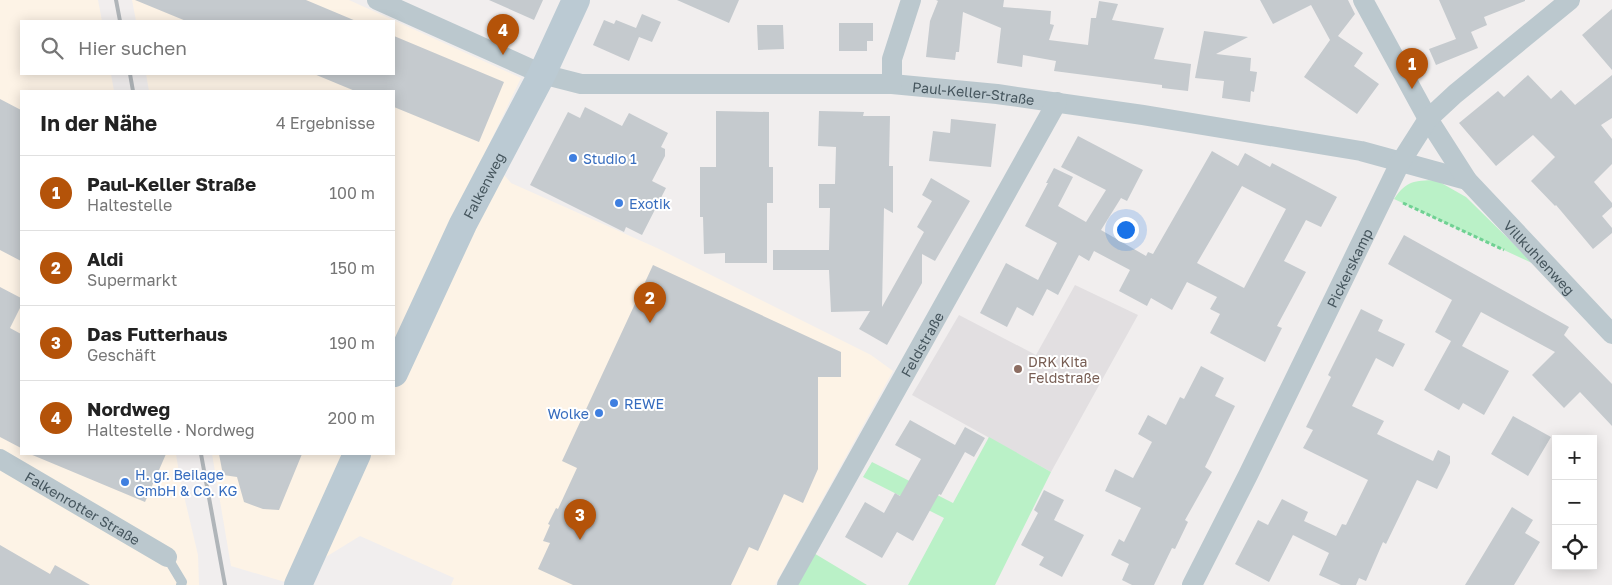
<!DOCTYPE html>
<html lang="de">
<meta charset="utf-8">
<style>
:root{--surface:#fff;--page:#f6f6f6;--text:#222;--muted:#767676;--line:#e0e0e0;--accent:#b45309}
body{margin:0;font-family:"Golos Text",sans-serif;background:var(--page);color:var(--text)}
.controls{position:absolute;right:15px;bottom:15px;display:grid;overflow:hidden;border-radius:0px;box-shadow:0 2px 12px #0003}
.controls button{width:45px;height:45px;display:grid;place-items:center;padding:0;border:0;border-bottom:1px solid var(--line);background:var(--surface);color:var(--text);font:25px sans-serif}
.you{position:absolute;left:1125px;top:229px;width:18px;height:18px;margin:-12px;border:4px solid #fff;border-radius:50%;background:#1a73e8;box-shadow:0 0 0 8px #1a73e833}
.badge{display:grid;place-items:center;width:32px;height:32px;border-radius:50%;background:var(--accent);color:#fff;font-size:16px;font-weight:700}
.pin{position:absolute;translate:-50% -41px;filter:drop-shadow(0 1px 2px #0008)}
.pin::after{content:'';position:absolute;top:26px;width:18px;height:15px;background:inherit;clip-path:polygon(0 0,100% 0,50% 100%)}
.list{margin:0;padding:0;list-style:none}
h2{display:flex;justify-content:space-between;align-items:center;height:65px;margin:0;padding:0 20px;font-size:21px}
h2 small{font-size:16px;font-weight:400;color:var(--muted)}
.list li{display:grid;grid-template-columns:32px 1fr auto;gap:15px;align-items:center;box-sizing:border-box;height:75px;padding:0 20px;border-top:1px solid var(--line)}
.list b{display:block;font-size:19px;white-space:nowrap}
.list p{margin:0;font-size:16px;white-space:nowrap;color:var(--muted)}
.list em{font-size:16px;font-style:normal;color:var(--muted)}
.icon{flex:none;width:28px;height:28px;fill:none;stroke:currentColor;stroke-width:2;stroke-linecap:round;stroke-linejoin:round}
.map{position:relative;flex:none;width:1612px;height:585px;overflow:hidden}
.search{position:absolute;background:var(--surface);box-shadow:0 2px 12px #0003;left:20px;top:20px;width:375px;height:55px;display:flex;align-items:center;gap:12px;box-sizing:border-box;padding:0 18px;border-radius:0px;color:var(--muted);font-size:19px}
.panel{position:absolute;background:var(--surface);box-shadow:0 2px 12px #0003;left:20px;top:90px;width:375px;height:365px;border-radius:0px}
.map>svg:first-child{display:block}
.commercial{fill:#fdf3e6}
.education{fill:#e2dfe1}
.green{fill:#baf1c7}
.building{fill:#c5cace;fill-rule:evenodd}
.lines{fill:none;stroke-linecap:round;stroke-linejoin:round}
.path{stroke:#70d193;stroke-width:3;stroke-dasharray:4 2.5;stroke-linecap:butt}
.service{stroke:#bbc8ce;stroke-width:10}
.minor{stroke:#bbc8ce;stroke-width:20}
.secondary{stroke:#bbcad3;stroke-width:28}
.rail{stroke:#b0b5b9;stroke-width:4}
.shop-dot{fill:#3f7fe0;stroke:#fff;stroke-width:2}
.education-dot{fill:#8d6e63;stroke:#fff;stroke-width:2}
.labels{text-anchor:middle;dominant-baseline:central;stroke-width:4;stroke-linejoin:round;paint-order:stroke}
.street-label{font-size:14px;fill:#45555d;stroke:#fff}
.shop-label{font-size:14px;fill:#366cbe;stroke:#fff;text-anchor:start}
.education-label{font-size:14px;fill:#785e54;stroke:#fff;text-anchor:start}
</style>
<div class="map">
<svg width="1612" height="585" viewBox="0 0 1612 585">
<rect width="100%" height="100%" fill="#f1eeee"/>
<path class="commercial" d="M 0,0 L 98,0 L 102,21 L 21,21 L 21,74 L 111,74 L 114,91 L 21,91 L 21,454 L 176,454 L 180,479 L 198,555 L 199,585 L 0,585 Z
M 132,0 L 349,0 L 521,78 L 485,153 L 511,183 L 657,248 L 871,355 L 893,371 L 775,585 L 451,585 L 454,578 L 360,536 L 285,582 L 231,566 L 212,454 L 394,454 L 394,91 L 149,91 L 146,74 L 394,74 L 394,21 L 136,21 Z"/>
<path class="education" d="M 1075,285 L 1138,315 L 1051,472 L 912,395 L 959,315 L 1036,355 Z"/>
<path class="green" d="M 1436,180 L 1466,197 L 1534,264 L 1394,199 C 1407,180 1414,181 1436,180 Z
M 989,437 L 1051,472 L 995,585 L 908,585 L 944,518 L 863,477 L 872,462 L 953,503 Z
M 807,549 L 867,585 L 787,585 Z"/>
<path class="building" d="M 135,0 L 306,0 L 356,21 L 186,21 Z
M 489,0 L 543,0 L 534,20 Z
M 677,0 L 739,0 L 729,23 Z
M 936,0 L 1004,0 L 1003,7 L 1051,11 L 1050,24 L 1054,25 L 1049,40 L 1088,45 L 1091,18 L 1096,18 L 1099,1 L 1118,4 L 1112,20 L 1164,28 L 1154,59 L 1191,64 L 1188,91 L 1162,88 L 1162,85 L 1054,71 L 1056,61 L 1023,55 L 1022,67 L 997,63 L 1001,28 L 963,12 L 959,52 L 956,52 L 955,60 L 926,57 L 930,21 L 938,1 Z
M 1260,0 L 1348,0 L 1355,14 L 1338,36 L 1363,53 L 1354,66 L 1379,84 L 1357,114 L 1304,77 L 1330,40 L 1311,5 L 1273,24 Z
M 1439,0 L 1525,0 L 1525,1 L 1484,17 L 1487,25 L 1471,32 L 1478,48 L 1436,65 L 1429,49 L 1456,39 Z
M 1612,9 L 1612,70 L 1582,35 Z
M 642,14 L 661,22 L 652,42 L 639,37 L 629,61 L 593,45 L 604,20 L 614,24 L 616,20 L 636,28 Z
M 839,23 L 873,23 L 873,41 L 867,41 L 867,51 L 839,51 Z
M 757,25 L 783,25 L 784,49 L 758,50 Z
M 1204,31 L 1248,37 L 1216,54 L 1251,58 L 1250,71 L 1257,72 L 1254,92 L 1251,91 L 1250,102 L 1222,98 L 1224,81 L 1195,78 Z
M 394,36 L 504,82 L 479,142 L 394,107 L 394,91 L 355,91 L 314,74 L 394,74 Z
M 1528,75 L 1551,99 L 1561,90 L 1575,105 L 1612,75 L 1612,118 L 1601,125 L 1612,139 L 1612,164 L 1594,182 L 1612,203 L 1612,207 L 1602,216 L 1612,228 L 1612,233 L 1593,249 L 1556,205 L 1555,206 L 1531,181 L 1555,157 L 1533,135 L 1496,166 L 1459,123 L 1498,91 L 1504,97 Z
M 0,99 L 21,110 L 21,261 L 0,250 Z
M 585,107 L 622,126 L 629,113 L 668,133 L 661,147 L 665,149 L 665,156 L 652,181 L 666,188 L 642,235 L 626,227 L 624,232 L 530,185 L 568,112 L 580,118 Z
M 716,111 L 769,112 L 769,167 L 773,167 L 773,203 L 767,203 L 767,263 L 725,263 L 725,253 L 704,254 L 703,217 L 700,217 L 700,167 L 716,167 Z
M 819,111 L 864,112 L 863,116 L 890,116 L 889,166 L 893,166 L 893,213 L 884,208 L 882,307 L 924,232 L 917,227 L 932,201 L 922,195 L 931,178 L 970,201 L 935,261 L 922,254 L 922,283 L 887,345 L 859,329 L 870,311 L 831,312 L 829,270 L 773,270 L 773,250 L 829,250 L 830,208 L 819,208 L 819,184 L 835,184 L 836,147 L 818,146 Z
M 951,119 L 996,124 L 991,167 L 929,161 L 933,131 L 950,133 Z
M 1078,136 L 1143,170 L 1127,201 L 1121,198 L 1101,230 L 1146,256 L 1148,252 L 1153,254 L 1212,151 L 1238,166 L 1245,153 L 1270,167 L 1272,163 L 1337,197 L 1321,227 L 1306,220 L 1284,261 L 1306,272 L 1277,326 L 1282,328 L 1265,362 L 1210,333 L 1220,314 L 1210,309 L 1217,297 L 1187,282 L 1172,310 L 1151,298 L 1147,306 L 1119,291 L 1130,270 L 1094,251 L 1089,261 L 1079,255 L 1058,295 L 1047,289 L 1033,316 L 1017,307 L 1007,327 L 980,313 L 1006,263 L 1038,280 L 1057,243 L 1025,226 L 1048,183 L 1046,183 L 1054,168 L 1073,177 L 1058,206 L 1086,222 L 1106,190 L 1061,167 ZM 1242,186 L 1286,209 L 1244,288 L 1197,263 Z
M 1404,235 L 1569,327 L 1564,335 L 1612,384 L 1612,426 L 1580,392 L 1564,408 L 1532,375 L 1555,352 L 1481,312 L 1462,346 L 1509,371 L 1484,415 L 1463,403 L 1459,410 L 1424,390 L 1451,341 L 1435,332 L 1452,300 L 1388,264 Z
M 653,265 L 841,352 L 841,377 L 818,377 L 818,469 L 803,503 L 784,494 L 758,551 L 749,547 L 731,585 L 573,585 L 538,569 L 550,543 L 543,541 L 550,525 L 548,524 L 556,508 L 558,509 L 577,468 L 562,461 Z
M 0,287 L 21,298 L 21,306 L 10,328 L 21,334 L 21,448 L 0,437 Z
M 1361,309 L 1383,320 L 1378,331 L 1405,344 L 1393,367 L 1376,358 L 1352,406 L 1384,421 L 1377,434 L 1433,461 L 1438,450 L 1450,456 L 1450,463 L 1437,489 L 1417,480 L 1386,544 L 1383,542 L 1366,581 L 1359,578 L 1356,585 L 1341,585 L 1319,575 L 1329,553 L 1293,535 L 1269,582 L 1235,564 L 1258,520 L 1268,525 L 1282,499 L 1308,512 L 1304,521 L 1336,536 L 1342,524 L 1346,525 L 1368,480 L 1303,448 L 1313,430 L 1306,427 L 1331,377 L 1328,375 Z
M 1201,366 L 1224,378 L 1215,396 L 1235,406 L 1205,467 L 1212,472 L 1185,520 L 1188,522 L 1175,549 L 1172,548 L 1154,585 L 1132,585 L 1122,580 L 1129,564 L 1111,555 L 1119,539 L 1124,542 L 1141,508 L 1105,491 L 1115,469 L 1133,478 L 1152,442 L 1138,434 L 1148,415 L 1166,425 L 1180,397 L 1184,399 Z
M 1513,416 L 1551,437 L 1528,476 L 1491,454 Z
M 910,420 L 955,445 L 965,427 L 985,438 L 974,457 L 965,452 L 941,495 L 939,494 L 913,541 L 897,532 L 882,558 L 845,537 L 865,502 L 884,513 L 895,493 L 900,496 L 921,459 L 895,445 Z
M 30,454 L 166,454 L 145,502 Z
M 219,454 L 302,454 L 279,510 L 263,509 L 244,502 L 237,477 L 223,475 Z
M 1044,490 L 1064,500 L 1054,520 L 1084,535 L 1062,577 L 1039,565 L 1044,557 L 1021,545 L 1038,513 L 1034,510 Z
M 1512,507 L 1533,520 L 1525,533 L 1540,542 L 1514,585 L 1465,585 Z
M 0,545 L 50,574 L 55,565 L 90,585 L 0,585 Z"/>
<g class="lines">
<path class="path" d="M 1403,203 L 1504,250"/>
<path class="service" d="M 167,557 L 182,582 L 181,585"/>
<g class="minor">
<path id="s1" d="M 377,0 L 542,74 L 581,84 L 892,84 L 997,94 L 1143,115 L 1361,151 L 1467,180"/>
<path id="s2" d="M 1363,0 L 1428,119 L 1467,180 L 1612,334"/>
<path d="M 892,84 L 892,59 L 911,0"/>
<path id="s3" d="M 0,459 L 167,557"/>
<path id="s4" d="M 787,585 L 1057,102"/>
<path id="s5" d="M 1192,585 L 1248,475 L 1400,163 L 1428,119 L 1455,94 L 1570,0"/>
</g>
<g class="secondary">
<path id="s6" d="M 394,373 L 463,224 L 542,74 L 576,0"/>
<path d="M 298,585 L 357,454"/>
</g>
<path class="rail" d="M 116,0 L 120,21
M 130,74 L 133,91
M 201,454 L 225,585"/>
</g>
<g class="shop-dot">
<circle cx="573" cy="158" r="5"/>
<circle cx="619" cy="203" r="5"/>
<circle cx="614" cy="403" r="5"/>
<circle cx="599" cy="413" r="5"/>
<circle cx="125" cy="482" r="5"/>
</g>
<circle class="education-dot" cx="1018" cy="369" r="5"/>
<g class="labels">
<g class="street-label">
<text stroke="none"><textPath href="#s1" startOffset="614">Paul-Keller-Straße</textPath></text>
<text stroke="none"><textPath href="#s6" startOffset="208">Falkenweg</textPath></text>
<text stroke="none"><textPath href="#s2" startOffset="314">Villkuhlenweg</textPath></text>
<text stroke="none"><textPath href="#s5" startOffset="354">Pickerskamp</textPath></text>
<text stroke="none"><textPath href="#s4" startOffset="276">Feldstraße</textPath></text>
<text stroke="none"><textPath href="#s3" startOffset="96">Falkenrotter Straße</textPath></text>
</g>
<g class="shop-label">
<text x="583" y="158">Studio 1</text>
<text x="629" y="203">Exotik</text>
<text x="624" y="403">REWE</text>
<text x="589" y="413" text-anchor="end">Wolke</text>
<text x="135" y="474">H. gr. Beilage<tspan x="135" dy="16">GmbH &amp; Co. KG</tspan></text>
</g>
<g class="education-label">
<text x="1028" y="361">DRK Kita<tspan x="1028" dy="16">Feldstraße</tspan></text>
</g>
</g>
</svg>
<div class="controls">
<button>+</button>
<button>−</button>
<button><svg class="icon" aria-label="locate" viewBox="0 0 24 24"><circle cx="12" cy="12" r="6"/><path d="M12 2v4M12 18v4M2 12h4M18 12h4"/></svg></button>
</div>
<div class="you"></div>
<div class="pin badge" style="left:1412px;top:89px">1</div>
<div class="pin badge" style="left:650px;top:323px">2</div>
<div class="pin badge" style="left:580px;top:540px">3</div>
<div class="pin badge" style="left:503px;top:55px">4</div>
<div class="search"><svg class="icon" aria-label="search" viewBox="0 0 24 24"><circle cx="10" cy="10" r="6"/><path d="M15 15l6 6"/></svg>Hier suchen</div>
<section class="panel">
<h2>In der Nähe<small>4 Ergebnisse</small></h2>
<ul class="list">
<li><span class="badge">1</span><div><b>Paul-Keller Straße</b><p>Haltestelle</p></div><em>100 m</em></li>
<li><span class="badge">2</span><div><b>Aldi</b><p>Supermarkt</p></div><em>150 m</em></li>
<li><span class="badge">3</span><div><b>Das Futterhaus</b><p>Geschäft</p></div><em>190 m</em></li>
<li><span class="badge">4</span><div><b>Nordweg</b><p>Haltestelle · Nordweg</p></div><em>200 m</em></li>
</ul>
</section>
</div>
